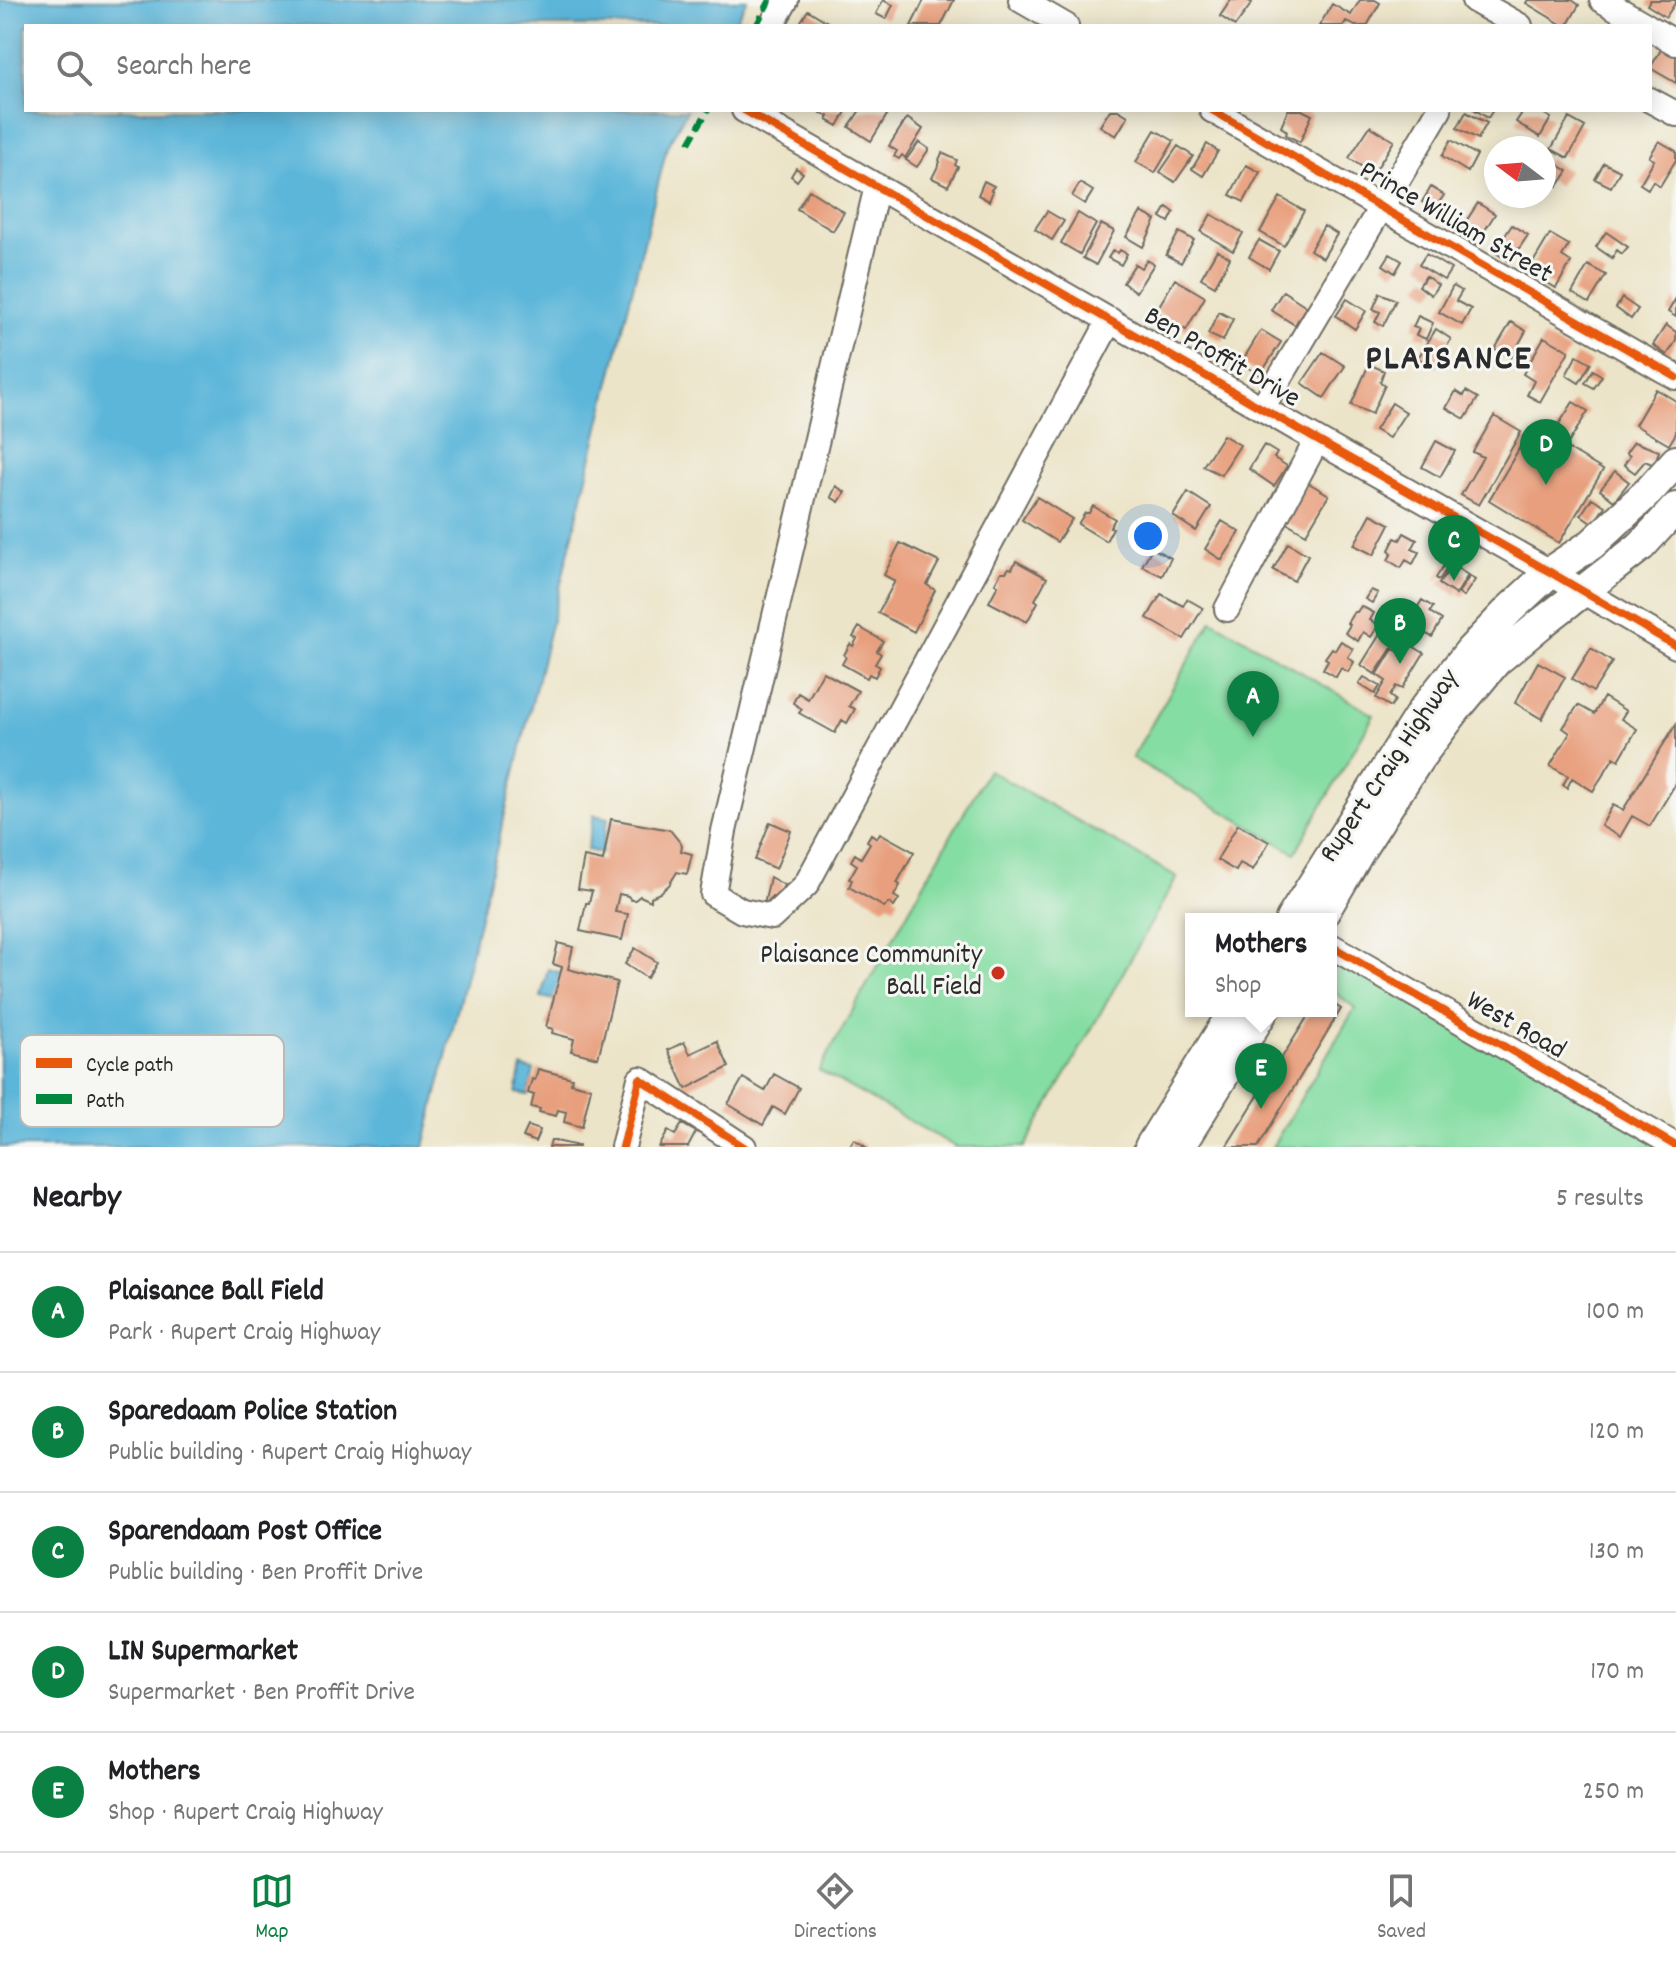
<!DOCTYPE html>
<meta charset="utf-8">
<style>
:root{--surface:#fff;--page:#f6f6f6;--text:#202124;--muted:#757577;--line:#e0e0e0;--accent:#0b8043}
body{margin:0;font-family:Dekko,sans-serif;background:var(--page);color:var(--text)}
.compass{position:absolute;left:1484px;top:136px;width:72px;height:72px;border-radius:50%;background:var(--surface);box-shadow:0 4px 20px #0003;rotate:286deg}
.you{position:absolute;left:1148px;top:536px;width:28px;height:28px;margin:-20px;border:6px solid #fff;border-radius:50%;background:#1a73e8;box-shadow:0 0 0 12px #1a73e833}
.badge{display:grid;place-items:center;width:52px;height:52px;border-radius:50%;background:var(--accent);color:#fff;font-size:26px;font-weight:700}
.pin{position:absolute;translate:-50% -66px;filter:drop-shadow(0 2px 4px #0008)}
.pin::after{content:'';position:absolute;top:42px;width:28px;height:24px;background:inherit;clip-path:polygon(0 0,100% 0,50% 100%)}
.popup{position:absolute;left:1185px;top:913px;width:152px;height:104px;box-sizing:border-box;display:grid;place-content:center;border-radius:0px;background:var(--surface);filter:drop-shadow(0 2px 6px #0005);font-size:26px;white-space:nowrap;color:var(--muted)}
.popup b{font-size:30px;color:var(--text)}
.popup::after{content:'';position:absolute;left:50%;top:100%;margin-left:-16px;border:16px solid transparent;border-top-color:var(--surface)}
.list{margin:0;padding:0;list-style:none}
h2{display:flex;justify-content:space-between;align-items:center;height:104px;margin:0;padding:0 32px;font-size:34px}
h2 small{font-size:26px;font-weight:400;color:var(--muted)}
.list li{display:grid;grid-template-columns:52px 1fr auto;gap:24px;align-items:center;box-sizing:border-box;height:120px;padding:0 32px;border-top:2px solid var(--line)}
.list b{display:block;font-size:30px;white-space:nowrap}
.list p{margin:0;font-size:26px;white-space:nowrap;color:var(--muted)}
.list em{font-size:26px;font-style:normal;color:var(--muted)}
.icon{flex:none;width:44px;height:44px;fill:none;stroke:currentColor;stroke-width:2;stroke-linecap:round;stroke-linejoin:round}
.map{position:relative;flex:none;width:1676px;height:1147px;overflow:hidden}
.search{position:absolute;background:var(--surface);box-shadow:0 4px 20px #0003;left:24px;right:24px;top:24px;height:88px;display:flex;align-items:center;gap:20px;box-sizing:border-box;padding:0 28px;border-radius:0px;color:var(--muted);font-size:30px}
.sheet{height:704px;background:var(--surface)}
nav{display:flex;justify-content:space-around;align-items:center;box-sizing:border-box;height:112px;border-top:2px solid var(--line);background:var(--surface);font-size:22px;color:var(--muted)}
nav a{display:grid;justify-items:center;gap:4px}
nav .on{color:var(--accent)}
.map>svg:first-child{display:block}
.green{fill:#84dda2;stroke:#588466;stroke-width:2}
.water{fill:#5bb6d9;stroke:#437082;stroke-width:2}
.building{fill:#e89f7d}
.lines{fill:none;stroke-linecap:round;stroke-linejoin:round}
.minor-casing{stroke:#6f6c62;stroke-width:28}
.major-casing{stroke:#6f6c62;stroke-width:34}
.minor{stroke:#fff;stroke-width:24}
.major{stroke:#fff;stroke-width:30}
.quiet{stroke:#00873e;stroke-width:6;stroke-dasharray:12 6;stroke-linecap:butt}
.cycleway-casing{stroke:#f6f6f2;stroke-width:13}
.cycleway{stroke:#e8590c;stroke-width:8}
.poi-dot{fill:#c8321e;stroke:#f6f6f2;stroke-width:3}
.labels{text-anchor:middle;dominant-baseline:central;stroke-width:6;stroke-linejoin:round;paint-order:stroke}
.street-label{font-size:28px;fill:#2b2b2b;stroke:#f6f6f2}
.poi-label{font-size:28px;fill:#2b2b2b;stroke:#f6f6f2;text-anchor:end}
.district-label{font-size:36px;font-weight:bold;letter-spacing:2px;fill:#2b2b2b;stroke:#f6f6f2}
.key{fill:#f6f6f2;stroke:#b9b9b6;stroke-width:2}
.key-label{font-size:22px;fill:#2b2b2b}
</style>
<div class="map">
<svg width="1676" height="1147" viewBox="0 0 1676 1147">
<rect width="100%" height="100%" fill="#f6f6f2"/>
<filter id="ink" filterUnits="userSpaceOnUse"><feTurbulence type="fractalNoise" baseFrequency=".0125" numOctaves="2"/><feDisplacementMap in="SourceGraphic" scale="16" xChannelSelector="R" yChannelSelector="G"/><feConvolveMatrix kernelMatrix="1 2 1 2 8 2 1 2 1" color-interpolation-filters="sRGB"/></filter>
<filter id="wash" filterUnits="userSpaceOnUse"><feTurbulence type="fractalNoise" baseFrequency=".006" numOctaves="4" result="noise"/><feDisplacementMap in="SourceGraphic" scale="32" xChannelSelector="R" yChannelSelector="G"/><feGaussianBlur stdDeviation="1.8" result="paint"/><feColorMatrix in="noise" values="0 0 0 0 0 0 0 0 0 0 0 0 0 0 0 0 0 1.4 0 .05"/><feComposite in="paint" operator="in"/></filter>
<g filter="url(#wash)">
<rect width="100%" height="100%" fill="#ece4c8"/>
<path class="green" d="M 1212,620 L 1374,715 L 1295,853 L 1132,758 Z
M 988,770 L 1177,877 L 1025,1147 L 956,1147 L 819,1070 Z
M 1331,946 L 1671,1147 L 1272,1147 L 1355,1008 L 1331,989 Z"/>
<path class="water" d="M 0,0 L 747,0 L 733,26 L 26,26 L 26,110 L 687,110 L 667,147 L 424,1147 L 0,1147 Z
M 594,815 L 608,818 L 601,853 L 587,850 Z
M 548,969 L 562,973 L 555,1000 L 541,997 Z
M 522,1067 L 534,1070 L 528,1095 L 516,1093 Z"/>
<g id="blocks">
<path class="building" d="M 883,0 L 893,5 L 886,19 L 876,14 Z
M 924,0 L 954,0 L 941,26 L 911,26 Z
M 1231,0 L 1247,0 L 1252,3 L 1235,26 L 1220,16 Z
M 1360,0 L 1375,0 L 1380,3 L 1367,26 L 1355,26 L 1346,21 L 1343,26 L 1319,26 L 1332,4 L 1351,15 Z
M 1528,0 L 1572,0 L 1579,5 L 1567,26 L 1564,26 L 1526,3 Z
M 1650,0 L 1676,0 L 1676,2 L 1666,17 L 1647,5 Z
M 808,10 L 834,26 L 798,26 Z
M 1664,45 L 1676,52 L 1676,83 L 1650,68 Z
M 822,110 L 847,110 L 838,126 L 827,120 L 829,117 L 821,113 Z
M 860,110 L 890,110 L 871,141 L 849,127 Z
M 1110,110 L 1118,110 L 1128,116 L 1116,136 L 1100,126 Z
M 1288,110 L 1302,110 L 1312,115 L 1300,142 L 1286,135 L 1287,131 L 1281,127 Z
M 1475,110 L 1493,110 L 1488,118 Z
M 1524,110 L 1538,110 L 1551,118 L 1540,137 L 1516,122 Z
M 1466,112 L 1487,123 L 1478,139 L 1457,128 Z
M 907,118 L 923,129 L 905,158 L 902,155 L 899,159 L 894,156 L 897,151 L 889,146 Z
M 1569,118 L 1585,127 L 1568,158 L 1551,149 Z
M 1370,126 L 1394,141 L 1373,174 L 1349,158 Z
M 1155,130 L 1174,141 L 1155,173 L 1136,162 Z
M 1451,140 L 1477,155 L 1468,172 L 1442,156 Z
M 1659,141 L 1676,151 L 1676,160 L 1660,186 L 1653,181 L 1648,189 L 1640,184 L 1654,160 L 1649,157 Z
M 919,142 L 929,149 L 917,167 L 906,160 Z
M 1207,144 L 1218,151 L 1203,176 L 1192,169 Z
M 1178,146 L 1193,156 L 1175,182 L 1160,172 Z
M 942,153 L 957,160 L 955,165 L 958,167 L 948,186 L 932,178 L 940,162 L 939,160 Z
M 1549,159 L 1568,171 L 1558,186 L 1544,177 L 1544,166 Z
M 1604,163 L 1620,171 L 1611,187 L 1595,179 Z
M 1246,165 L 1260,172 L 1244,202 L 1230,195 Z
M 796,168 L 803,173 L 797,181 L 791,176 Z
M 984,181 L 994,186 L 991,190 L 993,191 L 989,201 L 978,195 Z
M 1080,183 L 1093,191 L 1085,204 L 1072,196 Z
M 1431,187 L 1444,195 L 1434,210 L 1422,202 Z
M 809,190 L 844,212 L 833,231 L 797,209 Z
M 1280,197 L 1304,211 L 1284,246 L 1260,232 Z
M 1478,203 L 1495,214 L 1475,246 L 1457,235 Z
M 1167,207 L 1174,212 L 1169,222 L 1161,217 Z
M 1047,211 L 1064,221 L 1052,240 L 1035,229 Z
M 1141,212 L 1156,220 L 1143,247 L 1126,237 Z
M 1078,213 L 1096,224 L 1080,254 L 1061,243 Z
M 1211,214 L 1243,233 L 1233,251 L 1201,232 Z
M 1101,224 L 1114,231 L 1096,265 L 1083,258 Z
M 1512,225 L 1528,235 L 1510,262 L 1494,252 Z
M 1324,226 L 1337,234 L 1323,258 L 1310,250 Z
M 1179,232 L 1194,240 L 1181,263 L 1166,255 Z
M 1606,232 L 1628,247 L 1622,254 L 1617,250 L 1612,258 L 1596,247 Z
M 1550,234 L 1569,245 L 1562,256 L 1571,262 L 1556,288 L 1528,271 Z
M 1259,240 L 1279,251 L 1269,269 L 1249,257 Z
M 1113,250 L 1118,253 L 1120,250 L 1127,254 L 1121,265 L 1108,258 Z
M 1217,250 L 1230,258 L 1215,286 L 1201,278 Z
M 1390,254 L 1402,261 L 1395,273 L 1383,265 Z
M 1426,254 L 1451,269 L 1444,280 L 1419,265 Z
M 1147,260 L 1154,264 L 1136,292 L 1123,283 L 1135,264 L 1141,268 Z
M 1588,265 L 1606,275 L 1589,303 L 1572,293 Z
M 1426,276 L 1438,285 L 1431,295 L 1419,286 Z
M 1175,279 L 1205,297 L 1186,330 L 1156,311 Z
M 1453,286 L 1462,291 L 1456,301 L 1471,309 L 1462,325 L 1439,312 Z
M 1283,291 L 1306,306 L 1295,325 L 1271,310 Z
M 1380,293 L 1396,300 L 1383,326 L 1375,322 L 1380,312 L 1373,309 Z
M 1622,298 L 1638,309 L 1631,319 L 1616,308 Z
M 1676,298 L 1676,317 L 1668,312 Z
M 1347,299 L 1366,311 L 1355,329 L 1336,316 Z
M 1219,312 L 1233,319 L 1223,341 L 1208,334 Z
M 1418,316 L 1433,323 L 1426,339 L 1416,335 L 1419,329 L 1413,327 Z
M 1511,322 L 1526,331 L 1511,358 L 1495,349 Z
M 1666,325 L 1676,332 L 1676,341 L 1667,355 L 1653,345 Z
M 1436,329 L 1451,339 L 1434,368 L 1418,358 Z
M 1261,330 L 1281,342 L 1260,375 L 1241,363 Z
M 1544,337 L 1569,351 L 1540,402 L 1527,395 L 1534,381 L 1523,374 Z
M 1323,352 L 1345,366 L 1324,398 L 1302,383 Z
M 1577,355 L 1591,363 L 1579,383 L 1566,375 Z
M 1369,364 L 1384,371 L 1380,382 L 1385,385 L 1372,414 L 1351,405 Z
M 1593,370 L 1602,376 L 1594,388 L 1585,383 Z
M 1656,389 L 1676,401 L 1676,433 L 1669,445 L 1635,425 Z
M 1456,391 L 1464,396 L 1466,391 L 1478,398 L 1465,419 L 1446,408 Z
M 1573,402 L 1588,411 L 1569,442 L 1554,432 Z
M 1392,403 L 1406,412 L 1389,438 L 1375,430 Z
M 1494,416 L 1521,432 L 1479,505 L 1461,495 L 1483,457 L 1473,452 Z
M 1540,432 L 1603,470 L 1559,543 L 1489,500 L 1526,437 L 1534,442 Z
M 1223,435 L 1240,445 L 1221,475 L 1203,466 Z
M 1436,441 L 1455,451 L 1440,477 L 1422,467 Z
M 1634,442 L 1659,451 L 1654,465 L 1645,461 L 1635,473 L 1624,465 L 1630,456 L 1626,453 Z
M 1264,445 L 1277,453 L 1274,458 L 1287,466 L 1274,486 L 1249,469 Z
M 1615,471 L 1629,482 L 1614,501 L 1600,490 Z
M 1307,482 L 1329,495 L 1306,534 L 1284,521 Z
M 836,486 L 845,492 L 839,502 L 831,497 Z
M 1188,492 L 1211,507 L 1196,531 L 1173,516 Z
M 1037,497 L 1072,519 L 1057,542 L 1022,520 Z
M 1592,498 L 1605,506 L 1594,524 L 1581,515 Z
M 1093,506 L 1115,519 L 1110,527 L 1113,528 L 1106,541 L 1078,524 L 1085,513 L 1089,513 Z
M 1371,514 L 1390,524 L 1374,555 L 1354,545 Z
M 1222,521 L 1240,532 L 1222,560 L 1205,549 Z
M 1404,533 L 1417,540 L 1412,549 L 1419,552 L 1413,564 L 1406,560 L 1401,568 L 1388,560 L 1392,553 L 1389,550 L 1395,538 L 1400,540 Z
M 900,543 L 939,562 L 927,585 L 935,590 L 914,632 L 878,613 L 895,581 L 884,575 Z
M 1288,543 L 1308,555 L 1294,581 L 1273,570 Z
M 1152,548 L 1171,558 L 1162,576 L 1142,566 Z
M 1016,561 L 1047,578 L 1035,600 L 1038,602 L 1027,622 L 989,602 L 998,585 L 995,583 L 1001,572 L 1006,572 L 1009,568 L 1012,569 Z
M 1446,562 L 1450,564 L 1439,580 L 1436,578 Z
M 1452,565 L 1468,575 L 1456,595 L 1439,584 Z
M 1470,576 L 1475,580 L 1463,597 L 1458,593 Z
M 1371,590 L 1378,593 L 1372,603 L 1365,599 Z
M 1161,594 L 1183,606 L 1187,599 L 1203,608 L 1184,639 L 1147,618 Z
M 1422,600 L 1433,607 L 1430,612 L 1442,620 L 1432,637 L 1419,630 L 1414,638 L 1403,631 Z
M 1361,606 L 1374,613 L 1370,620 L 1379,625 L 1371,637 L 1363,632 L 1358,641 L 1345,633 L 1350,625 L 1347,623 L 1354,612 L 1357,612 Z
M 859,627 L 883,641 L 877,651 L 881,654 L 875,664 L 880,667 L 875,677 L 869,674 L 867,678 L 842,664 L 846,657 L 844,655 L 850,644 L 853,646 L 857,639 L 853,637 Z
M 1382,631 L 1397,640 L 1375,674 L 1361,665 Z
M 1341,641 L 1353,649 L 1348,657 L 1354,662 L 1348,672 L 1341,668 L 1336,677 L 1323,669 L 1328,660 L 1325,658 L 1332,648 L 1335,650 Z
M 1404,641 L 1424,653 L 1402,689 L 1396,686 L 1390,696 L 1395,700 L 1391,707 L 1376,698 L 1386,681 L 1377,675 L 1393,649 L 1398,651 Z
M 1591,648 L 1612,662 L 1593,692 L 1572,679 Z
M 1538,662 L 1565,677 L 1542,719 L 1515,703 Z
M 823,672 L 858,691 L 849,706 L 855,709 L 847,723 L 842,720 L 835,733 L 799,713 L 802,709 L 793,703 L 798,693 L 808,699 Z
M 1364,677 L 1380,686 L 1375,694 L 1359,684 Z
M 1604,697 L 1626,711 L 1621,719 L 1637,729 L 1619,760 L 1614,757 L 1593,791 L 1572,778 L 1567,788 L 1563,785 L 1568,776 L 1550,766 L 1570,733 L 1563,728 L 1578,705 L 1594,714 Z
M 1676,724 L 1676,783 L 1650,826 L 1632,816 L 1620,837 L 1601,826 L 1613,805 L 1623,810 Z
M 611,819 L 670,830 L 682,845 L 681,851 L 692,854 L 687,874 L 677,872 L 669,885 L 660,893 L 651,897 L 651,901 L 640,896 L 635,900 L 631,900 L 628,896 L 619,894 L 615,912 L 628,914 L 622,940 L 580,931 L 586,903 L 589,903 L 592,891 L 578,889 L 584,857 L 603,861 Z
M 770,822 L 791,831 L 776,869 L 755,860 Z
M 1238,824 L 1269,842 L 1253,870 L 1240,863 L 1236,871 L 1217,860 Z
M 880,833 L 914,852 L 897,883 L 900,885 L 894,896 L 899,899 L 894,907 L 889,903 L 884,907 L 849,887 L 852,880 L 849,879 L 857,865 L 851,861 L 855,854 L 861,858 L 870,843 L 867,841 L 871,834 L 877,838 Z
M 770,877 L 784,885 L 778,898 L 772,897 L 764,905 Z
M 558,943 L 573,947 L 568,969 L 617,982 L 598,1058 L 571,1051 L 574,1039 L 552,1033 L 553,1029 L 546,1027 L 562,967 L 553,964 Z
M 635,948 L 657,962 L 647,978 L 625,964 Z
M 1331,1002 L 1341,1009 L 1258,1147 L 1226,1147 L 1311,1011 L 1331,1011 Z
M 717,1041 L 729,1067 L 686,1089 L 668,1050 L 684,1042 L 690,1054 Z
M 538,1069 L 572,1078 L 571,1083 L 591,1088 L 582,1127 L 564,1122 L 566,1112 L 558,1110 L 556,1116 L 539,1112 L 540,1109 L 531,1107 L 534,1095 L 528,1093 L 532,1079 L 535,1080 Z
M 774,1074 L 799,1088 L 785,1114 L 773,1107 L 763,1125 L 728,1104 L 743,1078 L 765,1091 Z
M 682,1124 L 696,1132 L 688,1147 L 659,1147 L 668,1131 L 675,1135 Z
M 528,1126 L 540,1130 L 535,1142 L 523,1137 Z
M 854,1139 L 866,1147 L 849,1147 Z
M 551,1140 L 579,1146 L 579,1147 L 549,1147 Z"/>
</g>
</g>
<g filter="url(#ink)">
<use href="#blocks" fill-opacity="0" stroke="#6f6c62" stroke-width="2"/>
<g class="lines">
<defs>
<path id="minor" d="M 1021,0 L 1066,26
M 1474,0 L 1520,26
M 1602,0 L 1647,26
M 771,26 L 786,0
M 1650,28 L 1676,43
M 1650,100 L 1676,114
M 744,110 L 1317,440 L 1550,572 L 1676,646
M 1212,110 L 1676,377
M 877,186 L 724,831 L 713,894 L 742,911 L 772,917 L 806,885 L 1110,320
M 1262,408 L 1439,110
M 1227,609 L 1317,440
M 1331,946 L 1676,1146
M 623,1147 L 640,1079 L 744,1147"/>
<path id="major" d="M 1291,919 L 1423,710 L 1470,651 L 1510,609 L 1550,572 L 1592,544 L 1649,491 L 1676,461
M 1320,919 L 1360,850 L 1419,758 L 1456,709 L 1496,661 L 1543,622 L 1641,546 L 1676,508
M 1150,1147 L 1234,1011
M 1179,1147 L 1263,1011"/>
</defs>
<use href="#minor" class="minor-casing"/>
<use href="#major" class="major-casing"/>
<use href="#minor" class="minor"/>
<use href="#major" class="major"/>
<path class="quiet" d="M 756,26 L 770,0
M 689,143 L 708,110"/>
<defs>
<path id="cycleway" d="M 744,110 L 1317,440 L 1550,572 L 1676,646
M 1212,110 L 1676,377
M 1331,946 L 1676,1146
M 623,1147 L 640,1079 L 744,1147"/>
</defs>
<use href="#cycleway" class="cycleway-casing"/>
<use href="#cycleway" class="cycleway"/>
</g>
</g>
<circle class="poi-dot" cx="998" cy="973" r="8"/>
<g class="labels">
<g class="street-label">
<text transform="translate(1455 224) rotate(30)">Prince William Street</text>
<text transform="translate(1221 359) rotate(30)">Ben Proffit Drive</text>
<text transform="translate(1391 767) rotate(-56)">Rupert Craig Highway</text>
<text transform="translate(1515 1027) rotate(30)">West Road</text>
</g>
<g class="poi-label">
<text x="982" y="957">Plaisance Community<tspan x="982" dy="32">Ball Field</tspan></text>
</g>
<g class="district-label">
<text x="1449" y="361">PLAISANCE</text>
</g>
</g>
<rect x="20" y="1035" width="264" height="92" rx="12" class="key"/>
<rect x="36" y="1058" width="36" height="10" fill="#e8590c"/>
<rect x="36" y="1094" width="36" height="10" fill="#00873e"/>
<g class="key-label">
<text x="86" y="1071">Cycle path</text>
<text x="86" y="1107">Path</text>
</g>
</svg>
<svg class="compass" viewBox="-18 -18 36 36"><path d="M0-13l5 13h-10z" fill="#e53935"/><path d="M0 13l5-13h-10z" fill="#757577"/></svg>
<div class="you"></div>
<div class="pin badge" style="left:1253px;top:737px">A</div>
<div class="pin badge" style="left:1400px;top:664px">B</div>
<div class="pin badge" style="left:1454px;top:581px">C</div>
<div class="pin badge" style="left:1546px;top:485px">D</div>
<div class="pin badge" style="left:1261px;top:1109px">E</div>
<div class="popup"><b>Mothers</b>Shop</div>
<div class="search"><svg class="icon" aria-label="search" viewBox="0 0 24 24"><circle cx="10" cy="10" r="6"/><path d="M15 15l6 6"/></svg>Search here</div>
</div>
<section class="sheet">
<h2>Nearby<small>5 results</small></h2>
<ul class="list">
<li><span class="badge">A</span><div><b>Plaisance Ball Field</b><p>Park · Rupert Craig Highway</p></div><em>100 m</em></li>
<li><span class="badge">B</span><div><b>Sparedaam Police Station</b><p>Public building · Rupert Craig Highway</p></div><em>120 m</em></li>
<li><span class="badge">C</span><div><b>Sparendaam Post Office</b><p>Public building · Ben Proffit Drive</p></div><em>130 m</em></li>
<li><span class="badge">D</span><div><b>LIN Supermarket</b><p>Supermarket · Ben Proffit Drive</p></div><em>170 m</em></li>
<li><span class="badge">E</span><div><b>Mothers</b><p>Shop · Rupert Craig Highway</p></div><em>250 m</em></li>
</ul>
</section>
<nav>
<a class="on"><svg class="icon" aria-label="map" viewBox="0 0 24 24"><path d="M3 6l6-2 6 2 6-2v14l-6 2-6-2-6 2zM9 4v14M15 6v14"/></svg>Map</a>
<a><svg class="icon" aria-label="directions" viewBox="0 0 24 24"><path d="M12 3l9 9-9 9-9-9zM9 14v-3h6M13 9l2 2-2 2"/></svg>Directions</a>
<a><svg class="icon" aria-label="saved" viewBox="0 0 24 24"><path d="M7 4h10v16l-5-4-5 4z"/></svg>Saved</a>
</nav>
